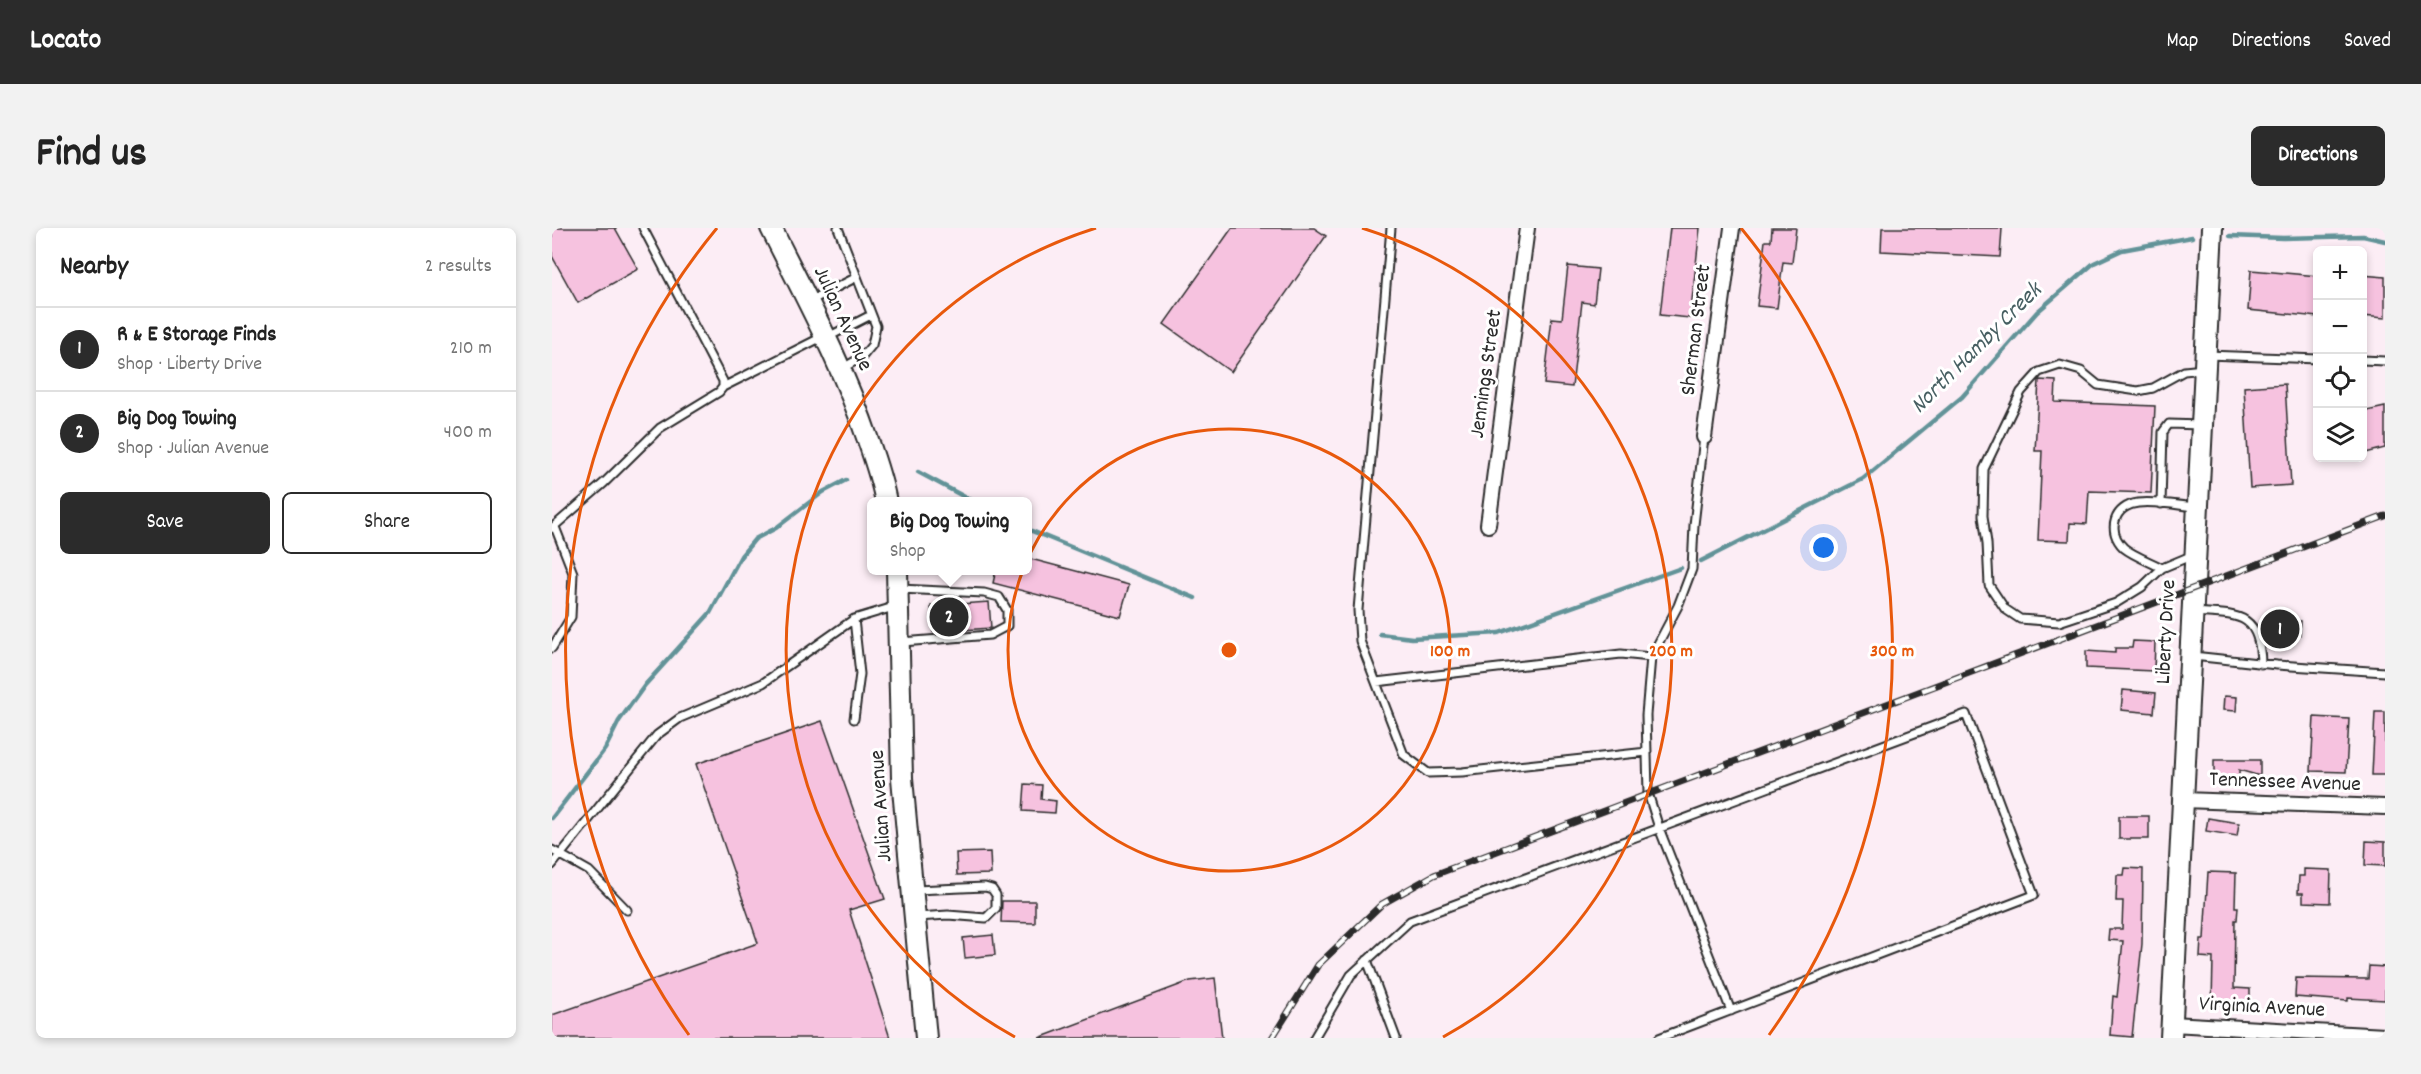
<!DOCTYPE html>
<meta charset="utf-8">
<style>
:root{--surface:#fff;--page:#f2f2f2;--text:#222;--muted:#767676;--line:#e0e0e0;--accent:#2b2b2b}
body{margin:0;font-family:Dekko,sans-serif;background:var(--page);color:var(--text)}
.controls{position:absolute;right:18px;top:18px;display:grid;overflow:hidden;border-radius:9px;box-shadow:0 3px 9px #0003}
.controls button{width:54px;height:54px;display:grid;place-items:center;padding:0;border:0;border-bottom:2px solid var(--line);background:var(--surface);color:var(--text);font:30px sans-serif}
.you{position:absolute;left:1272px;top:320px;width:21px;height:21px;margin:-15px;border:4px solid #fff;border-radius:50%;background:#1a73e8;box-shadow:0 0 0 9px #1a73e833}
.badge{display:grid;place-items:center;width:39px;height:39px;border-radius:50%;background:var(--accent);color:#fff;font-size:20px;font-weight:700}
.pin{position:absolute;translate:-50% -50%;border:3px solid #fff;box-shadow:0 2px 6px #0006}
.popup{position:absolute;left:315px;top:269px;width:165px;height:78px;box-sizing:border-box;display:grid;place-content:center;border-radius:9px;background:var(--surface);filter:drop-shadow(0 2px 4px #0005);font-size:20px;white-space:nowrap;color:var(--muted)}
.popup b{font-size:22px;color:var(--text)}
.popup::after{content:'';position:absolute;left:50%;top:100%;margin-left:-12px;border:12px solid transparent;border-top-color:var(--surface)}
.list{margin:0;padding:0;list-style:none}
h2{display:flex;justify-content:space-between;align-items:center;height:78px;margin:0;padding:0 24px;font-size:26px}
h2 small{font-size:20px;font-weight:400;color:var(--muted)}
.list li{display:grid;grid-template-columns:39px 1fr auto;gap:18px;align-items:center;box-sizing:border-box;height:84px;padding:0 24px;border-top:2px solid var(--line)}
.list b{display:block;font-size:22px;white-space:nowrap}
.list p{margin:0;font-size:20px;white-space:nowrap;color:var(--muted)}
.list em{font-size:20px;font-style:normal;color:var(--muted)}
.actions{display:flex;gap:12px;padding:18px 24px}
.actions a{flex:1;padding:14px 0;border:2px solid var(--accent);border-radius:9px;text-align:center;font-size:21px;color:var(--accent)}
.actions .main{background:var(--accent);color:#fff}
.icon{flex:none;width:33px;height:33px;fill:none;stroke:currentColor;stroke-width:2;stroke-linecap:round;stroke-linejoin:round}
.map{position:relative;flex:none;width:1833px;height:810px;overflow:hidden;border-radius:9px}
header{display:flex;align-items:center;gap:36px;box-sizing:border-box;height:84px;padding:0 30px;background:var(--accent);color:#fff}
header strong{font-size:28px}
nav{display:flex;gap:33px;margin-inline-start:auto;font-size:21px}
.intro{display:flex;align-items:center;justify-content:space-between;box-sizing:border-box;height:144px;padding:0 36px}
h1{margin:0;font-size:42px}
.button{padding:15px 27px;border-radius:9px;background:var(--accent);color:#fff;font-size:21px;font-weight:700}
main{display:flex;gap:36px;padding:0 36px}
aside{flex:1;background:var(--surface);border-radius:9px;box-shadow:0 3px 9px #0003}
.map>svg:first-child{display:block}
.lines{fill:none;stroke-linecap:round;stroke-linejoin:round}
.stream{stroke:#629398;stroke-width:4.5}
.building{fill:#f6c2df;stroke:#2b2b2b;stroke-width:1.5}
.lane-casing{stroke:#2b2b2b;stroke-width:11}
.street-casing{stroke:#2b2b2b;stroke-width:18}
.secondary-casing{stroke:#2b2b2b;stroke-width:24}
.lane{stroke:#fff;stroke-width:7}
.street{stroke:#fff;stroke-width:14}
.secondary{stroke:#fff;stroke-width:20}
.rail-casing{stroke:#2b2b2b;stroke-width:7}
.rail{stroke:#fff;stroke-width:4.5;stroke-dasharray:14;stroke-linecap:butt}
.ring{fill:none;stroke:#e8590c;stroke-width:3}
.labels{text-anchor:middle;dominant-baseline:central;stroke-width:6;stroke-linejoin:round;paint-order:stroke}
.street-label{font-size:22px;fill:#2b2b2b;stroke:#fff}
.water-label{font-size:24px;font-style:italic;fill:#475f62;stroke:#fff}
.centre{fill:#e8590c;stroke:#fff;stroke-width:3}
.ring-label{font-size:18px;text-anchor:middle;font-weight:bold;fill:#e8590c;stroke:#fff;stroke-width:6;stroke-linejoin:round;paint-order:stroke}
</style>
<header>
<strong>Locato</strong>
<nav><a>Map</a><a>Directions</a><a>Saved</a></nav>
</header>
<div class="intro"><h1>Find us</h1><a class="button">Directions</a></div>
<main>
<aside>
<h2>Nearby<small>2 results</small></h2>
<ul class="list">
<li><span class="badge">1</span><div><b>R &amp; E Storage Finds</b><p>Shop · Liberty Drive</p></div><em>210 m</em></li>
<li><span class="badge">2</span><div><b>Big Dog Towing</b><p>Shop · Julian Avenue</p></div><em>400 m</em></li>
</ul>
<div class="actions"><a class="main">Save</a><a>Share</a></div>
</aside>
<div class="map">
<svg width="1833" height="810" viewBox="0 0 1833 810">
<rect width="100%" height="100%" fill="#fcedf5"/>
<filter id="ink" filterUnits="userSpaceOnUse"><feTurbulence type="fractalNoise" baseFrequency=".0167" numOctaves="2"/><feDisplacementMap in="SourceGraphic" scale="12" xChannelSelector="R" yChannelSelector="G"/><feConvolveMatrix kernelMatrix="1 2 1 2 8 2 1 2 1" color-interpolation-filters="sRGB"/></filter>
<g filter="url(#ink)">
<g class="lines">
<path class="stream" d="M 1678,8 L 1731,10 L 1811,8 L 1833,13
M 366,244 L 422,274
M 475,301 L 643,370
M 1149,333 L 1311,251 L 1410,169 L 1485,84 L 1542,35 L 1570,22 L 1640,9
M 828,406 L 860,410 L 947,405 L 1129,340
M 0,590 L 53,521 L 67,493 L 93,457 L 158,385 L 189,328 L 203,311 L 224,300 L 271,264 L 294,252"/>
</g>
<path class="building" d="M 0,0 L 63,0 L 86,41 L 26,75 L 0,28 Z
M 680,0 L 762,0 L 774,8 L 679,144 L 612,96 Z
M 1118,0 L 1148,0 L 1138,90 L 1108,87 Z
M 1220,0 L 1244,0 L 1240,35 L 1231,34 L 1225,80 L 1205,78 L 1213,13 L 1219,13 Z
M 1330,0 L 1450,0 L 1448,29 L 1329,23 Z
M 1016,38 L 1046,41 L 1042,76 L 1030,74 L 1020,159 L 992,156 L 1000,90 L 1010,91 Z
M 1699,42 L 1766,48 L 1766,89 L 1696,82 Z
M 1810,47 L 1833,49 L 1833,90 L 1810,88 Z
M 1487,152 L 1504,153 L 1503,174 L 1603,178 L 1599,265 L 1537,263 L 1535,296 L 1518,295 L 1517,313 L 1486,312 L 1490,223 L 1483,223 Z
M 1733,156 L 1739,257 L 1698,260 L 1692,159 Z
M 1833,179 L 1833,220 L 1810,226 L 1810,184 Z
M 475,330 L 577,357 L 568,388 L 441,355 L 444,342 L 475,342 Z
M 437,374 L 439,400 L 381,404 L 379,378 Z
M 1716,391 L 1749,393 L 1748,407 L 1742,407 L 1741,414 L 1715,412 Z
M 1581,413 L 1603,414 L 1602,443 L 1534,440 L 1534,423 L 1563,425 L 1563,420 L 1580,420 Z
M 1571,462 L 1604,465 L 1602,485 L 1569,482 Z
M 1672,468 L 1685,469 L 1684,483 L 1671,482 Z
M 1823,484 L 1833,484 L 1833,547 L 1820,547 Z
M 1762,489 L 1797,491 L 1794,544 L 1759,543 Z
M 270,493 L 333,671 L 297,682 L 338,810 L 0,810 L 0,787 L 206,715 L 144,536 Z
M 1662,532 L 1708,532 L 1708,548 L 1687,542 L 1687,552 L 1662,552 Z
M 473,556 L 490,557 L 489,571 L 504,573 L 503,585 L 471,583 Z
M 1567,588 L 1597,588 L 1597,611 L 1567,611 Z
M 1656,590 L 1687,595 L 1685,608 L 1654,603 Z
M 1814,613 L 1833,614 L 1833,638 L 1813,637 Z
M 438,624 L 439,646 L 405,647 L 404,625 Z
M 1573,640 L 1591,641 L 1590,716 L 1580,809 L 1558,807 L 1561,768 L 1565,769 L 1571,713 L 1556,712 L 1557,701 L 1570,701 L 1571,673 L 1564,673 L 1565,647 L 1572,647 Z
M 1752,641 L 1779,642 L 1778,675 L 1751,674 L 1751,665 L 1746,665 L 1747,648 L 1752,648 Z
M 1656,644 L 1684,645 L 1683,679 L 1686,679 L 1685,692 L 1683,692 L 1682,760 L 1698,761 L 1698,778 L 1660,776 L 1661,730 L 1648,729 L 1649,711 L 1652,711 Z
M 450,673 L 483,673 L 483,695 L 449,694 Z
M 441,707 L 443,727 L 413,730 L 411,710 Z
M 1817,738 L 1833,739 L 1833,772 L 1796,770 L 1796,773 L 1743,769 L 1744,750 L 1816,751 Z
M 663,750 L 670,810 L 487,810 L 638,753 Z"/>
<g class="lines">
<defs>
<path id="lane" d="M 286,0 L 324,98 L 320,117 L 310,129 L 291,140
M 839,0 L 806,382 L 808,413 L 852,527 L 876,545 L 910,544 L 1095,524
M 258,73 L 305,49
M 276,109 L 319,87
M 1655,127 L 1766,131
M 1810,132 L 1833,133
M 171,159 L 270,109
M 1152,209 L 1142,297 L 1140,341 L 1126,378 L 1099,429 L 1094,487 L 1096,565 L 1107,600 L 1179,783
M 1609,276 L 1611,204 L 1617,196 L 1649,197
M 0,300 L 52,255 L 108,200 L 167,164 L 171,159 L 171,153 L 91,0
M 1641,327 L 1610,340 L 1590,359 L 1564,375 L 1507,394 L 1468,391 L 1453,381 L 1437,357 L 1435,315 L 1431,288 L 1432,241 L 1469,164 L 1487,144 L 1508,137 L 1529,143 L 1546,157 L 1586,163 L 1601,160 L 1632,143 L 1652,141
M 1610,340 C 1599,334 1582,328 1572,320 C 1554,303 1562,278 1586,275 C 1604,273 1625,277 1643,279
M 348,361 L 432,365 L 447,369 L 455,382 L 455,398 L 438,407 L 350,414
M 1641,384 C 1685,387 1708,383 1709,436
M 302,391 L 308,446 L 302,491
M 0,420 L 19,389 L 21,345 L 3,299
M 1641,428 L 1725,437 L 1833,444
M 824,454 L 1069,426 L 1099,429
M 0,622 L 37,643 L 75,682
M 0,637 L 105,507 L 128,490 L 211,455 L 302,391 L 345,378
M 363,662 L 433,659 L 440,661 L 444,667 L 444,680 L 434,690 L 396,687 L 365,689
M 815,732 L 844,810
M 762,810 L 799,747 L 858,693 L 1414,486 L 1482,667 L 1107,810"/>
<path id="street" d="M 1152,209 L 1180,0
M 936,297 L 975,0
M 1631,572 L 1833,579
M 1620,796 L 1833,808"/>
<path id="secondary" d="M 219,0 C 254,70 291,138 316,212 C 323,232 330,252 334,274
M 345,342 L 350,550 L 374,810
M 1619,810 L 1660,0"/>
</defs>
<use href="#lane" class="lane-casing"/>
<use href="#street" class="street-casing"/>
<use href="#secondary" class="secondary-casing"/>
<use href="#lane" class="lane"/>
<use href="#street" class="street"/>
<use href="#secondary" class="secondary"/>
<defs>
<path id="rail" d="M 720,810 L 766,737 L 830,676 L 882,647 L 1833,288"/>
</defs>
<use href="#rail" class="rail-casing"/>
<use href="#rail" class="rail"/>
</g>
</g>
<g class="ring">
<circle cx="677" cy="422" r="221"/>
<path d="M463 809A442 442 0 0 1 544 0M810 0A442 442 0 0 1 891 809"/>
<path d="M137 807A663 663 0 0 1 165 0M1189 0A663 663 0 0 1 1217 807"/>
</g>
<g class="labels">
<g class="street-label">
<text transform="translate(290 91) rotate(65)">Julian Avenue</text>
<text transform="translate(1145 102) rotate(-83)">Sherman Street</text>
<text transform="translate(935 146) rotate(-82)">Jennings Street</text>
<text transform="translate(1615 404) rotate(-87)">Liberty Drive</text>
<text transform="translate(1733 555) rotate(2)">Tennessee Avenue</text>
<text transform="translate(330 578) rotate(-94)">Julian Avenue</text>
<text transform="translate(1710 780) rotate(3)">Virginia Avenue</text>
</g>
<g class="water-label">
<text transform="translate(1425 121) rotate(-45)">North Hamby Creek</text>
</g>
</g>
<circle cx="677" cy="422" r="9" class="centre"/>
<g class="ring-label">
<text x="898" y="428">100 m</text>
<text x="1119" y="428">200 m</text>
<text x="1340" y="428">300 m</text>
</g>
</svg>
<div class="controls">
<button>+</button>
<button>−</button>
<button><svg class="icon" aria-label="locate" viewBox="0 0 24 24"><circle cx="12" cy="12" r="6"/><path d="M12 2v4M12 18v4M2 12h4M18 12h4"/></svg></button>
<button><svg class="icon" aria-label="layers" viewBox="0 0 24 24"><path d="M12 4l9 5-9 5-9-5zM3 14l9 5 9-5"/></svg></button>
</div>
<div class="you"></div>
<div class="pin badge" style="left:1728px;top:401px">1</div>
<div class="pin badge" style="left:397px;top:389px">2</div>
<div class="popup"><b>Big Dog Towing</b>Shop</div>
</div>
</main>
